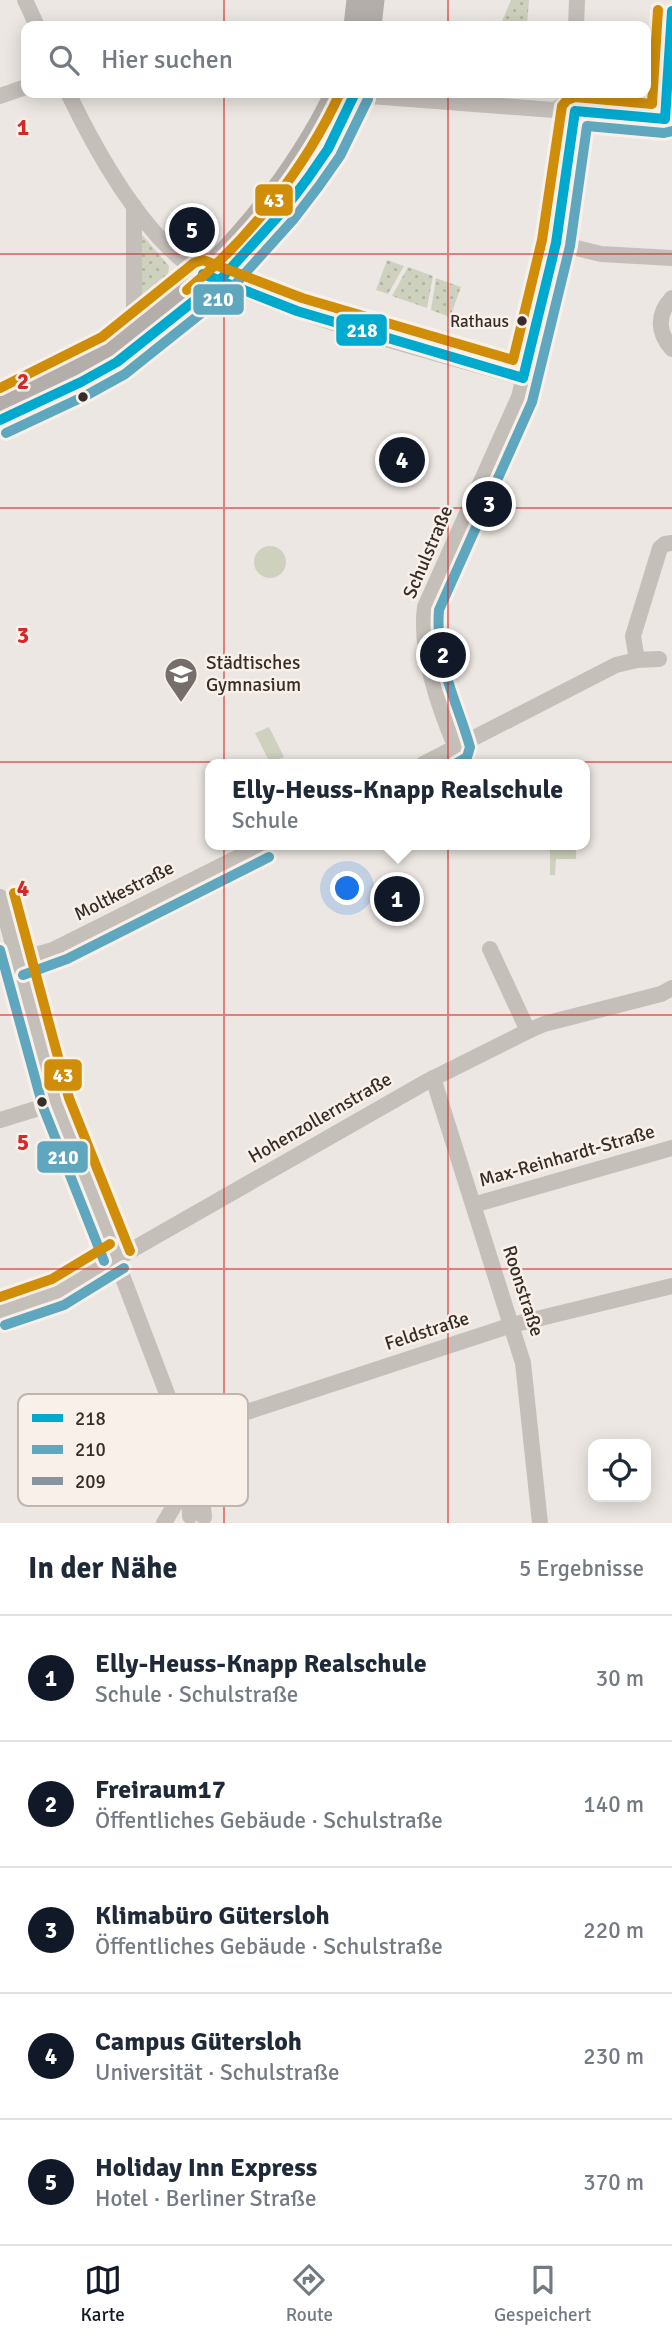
<!DOCTYPE html>
<html lang="de">
<meta charset="utf-8">
<style>
:root{--surface:#fff;--page:#f6f6f7;--text:#1f2937;--muted:#747a83;--line:#e0e1e3;--accent:#111827}
body{margin:0;font-family:Signika,sans-serif;background:var(--page);color:var(--text)}
.controls{position:absolute;right:21px;bottom:21px;display:grid;overflow:hidden;border-radius:14px;box-shadow:0 4px 18px #0003}
.controls button{width:63px;height:63px;display:grid;place-items:center;padding:0;border:0;border-bottom:2px solid var(--line);background:var(--surface);color:var(--text);font:35px sans-serif}
.you{position:absolute;left:348px;top:889px;width:24px;height:24px;margin:-18px;border:5px solid #fff;border-radius:50%;background:#1a73e8;box-shadow:0 0 0 10px #1a73e833}
.badge{display:grid;place-items:center;width:46px;height:46px;border-radius:50%;background:var(--accent);color:#fff;font-size:23px;font-weight:700}
.pin{position:absolute;translate:-50% -50%;border:4px solid #fff;box-shadow:0 2px 7px #0006}
.popup{position:absolute;left:205px;top:759px;width:385px;height:91px;box-sizing:border-box;display:grid;place-content:center;border-radius:14px;background:var(--surface);filter:drop-shadow(0 2px 5px #0005);font-size:23px;white-space:nowrap;color:var(--muted)}
.popup b{font-size:26px;color:var(--text)}
.popup::after{content:'';position:absolute;left:50%;top:100%;margin-left:-14px;border:14px solid transparent;border-top-color:var(--surface)}
.list{margin:0;padding:0;list-style:none}
h2{display:flex;justify-content:space-between;align-items:center;height:91px;margin:0;padding:0 28px;font-size:30px}
h2 small{font-size:23px;font-weight:400;color:var(--muted)}
.list li{display:grid;grid-template-columns:46px 1fr auto;gap:21px;align-items:center;box-sizing:border-box;height:126px;padding:0 28px;border-top:2px solid var(--line)}
.list b{display:block;font-size:26px;white-space:nowrap}
.list p{margin:0;font-size:23px;white-space:nowrap;color:var(--muted)}
.list em{font-size:23px;font-style:normal;color:var(--muted)}
.icon{flex:none;width:38px;height:38px;fill:none;stroke:currentColor;stroke-width:2;stroke-linecap:round;stroke-linejoin:round}
.map{position:relative;flex:none;width:672px;height:1523px;overflow:hidden}
.search{position:absolute;background:var(--surface);box-shadow:0 4px 18px #0003;left:21px;right:21px;top:21px;height:77px;display:flex;align-items:center;gap:18px;box-sizing:border-box;padding:0 24px;border-radius:14px;color:var(--muted);font-size:26px}
.sheet{height:721px;background:var(--surface)}
nav{display:flex;justify-content:space-around;align-items:center;box-sizing:border-box;height:98px;border-top:2px solid var(--line);background:var(--surface);font-size:19px;color:var(--muted)}
nav a{display:grid;justify-items:center;gap:4px}
nav .on{color:var(--accent)}
.map>svg:first-child{display:block}
.grass{fill:url(#grass-dots)}
.green{fill:#cdd1bd}
.lines{fill:none;stroke-linecap:round;stroke-linejoin:round}
.minor{stroke:#c5bfba;stroke-width:16}
.major{stroke:#b4aeaa;stroke-width:19}
.bus-1-casing{stroke:#f9f1e9;stroke-width:16}
.bus-2-casing{stroke:#f9f1e9;stroke-width:16}
.bus-3-casing{stroke:#f9f1e9;stroke-width:16}
.bus-1{stroke:#00a9ce;stroke-width:10}
.bus-2{stroke:#5ea7be;stroke-width:10}
.bus-3{stroke:#d08e08;stroke-width:10}
.grid{fill:none;stroke:#d62828;stroke-width:2;stroke-opacity:0.55}
.bus-dot{fill:#362d29;stroke:#f9f1e9;stroke-width:2.5}
.labels{text-anchor:middle;dominant-baseline:central;stroke-width:5;stroke-linejoin:round;paint-order:stroke}
.bus-label{font-size:17px;fill:#362d29;stroke:#f9f1e9;text-anchor:end}
.street-label{font-size:19px;fill:#362d29;stroke:#f9f1e9}
.poi-label{font-size:19px;fill:#362d29;stroke:#f9f1e9;text-anchor:start}
.key{fill:#f9f1e9;stroke:#beb6af;stroke-width:2}
.key-label{font-size:19px;fill:#362d29}
.grid-label{font-size:23px;text-anchor:middle;font-weight:bold;fill:#d62828;stroke:#f9f1e9;stroke-width:5;stroke-linejoin:round;paint-order:stroke}
.line-badge{stroke:#f9f1e9;stroke-width:2.5}
.badge-label{font-size:19px;text-anchor:middle;font-weight:bold;fill:#fff}
</style>
<div class="map">
<svg width="672" height="1523" viewBox="0 0 672 1523">
<defs>
<pattern id="grass-dots" width="8" height="8" patternUnits="userSpaceOnUse" patternTransform="scale(1.75)"><rect width="8" height="8" fill="#cdd1bd"/><path d="M2 2h.1M6 6h.1" fill="none" stroke="#b1b4a2" stroke-width="1.8" stroke-linecap="round"/></pattern>
</defs>
<rect width="100%" height="100%" fill="#ece7e2"/>
<path class="grass" d="M 511,0 L 529,0 L 527,26 L 500,26 Z
M 137,229 L 169,266 L 167,286 L 136,311 Z
M 387,260 L 404,266 L 388,294 L 376,290 Z
M 408,267 L 433,276 L 427,308 L 392,296 Z
M 436,278 L 461,287 L 450,317 L 431,310 Z"/>
<path class="green" d="M254 562a16 16 0 1 1 32 0a16 16 0 1 1-32 0Z
M 269,727 L 284,757 L 270,763 L 255,733 Z
M 550,845 L 576,845 L 576,859 L 556,859 L 555,875 L 550,875 Z"/>
<g class="lines">
<path class="minor" d="M 25,0 L 37,26
M 576,26 L 577,0
M 68,93 C 95,149 137,224 186,263 C 204,278 227,283 248,292 C 337,328 432,352 523,378
M 344,94 L 672,119
M 0,96 L 26,87
M 555,110 L 568,101 L 572,93
M 556,243 L 601,254 L 672,258
M 672,298 C 657,314 657,332 672,349
M 134,331 L 134,206
M 637,660 L 633,636 L 660,548 L 665,544 L 672,543
M 456,748 C 439,708 419,651 425,607 L 519,397 L 556,243 L 575,111
M 423,764 L 616,665 L 637,660 L 659,659
M 0,897 L 56,1102 L 182,1433 L 202,1497 L 204,1517
M 490,949 L 528,1031
M 0,965 L 53,950 L 263,845
M 433,1078 L 523,1363 L 540,1523
M 0,1120 L 42,1107
M 473,1205 L 672,1148
M 0,1312 L 58,1292 L 426,1082 L 528,1031 L 544,1024 L 661,994 L 672,988
M 198,1428 L 512,1325 L 672,1286
M 188,1474 L 190,1516
M 164,1523 L 174,1506 L 173,1458 L 187,1446"/>
<path class="major" d="M 353,26 L 356,0
M 372,26 L 375,0
M 0,403 C 37,386 76,371 110,348 C 202,287 286,192 334,93
M 0,420 L 81,382 L 117,362 L 219,281 L 283,211 L 308,178 L 328,149 L 355,93"/>
<defs>
<path id="bus-1" d="M 575,111 L 665,119
M 665,119 L 672,11
M 203,274 L 297,311 L 523,378
M 523,378 L 556,243 L 575,111
M 0,420 L 81,382 L 117,362 L 219,281 L 283,211 L 308,178 L 328,149 L 355,93"/>
<path id="bus-2" d="M 6,433 L 87,395 L 125,374 L 229,291 L 293,220 L 319,186 L 340,156 L 368,99
M 455,764 L 467,757 L 470,747 C 456,698 435,664 439,610 L 532,402 L 570,246 L 587,126 L 664,133 L 672,131
M 0,950 L 43,1107 L 104,1261
M 23,975 L 67,959 L 269,857
M 5,1325 L 64,1305 L 124,1268"/>
<path id="bus-3" d="M 187,290 C 250,238 306,167 340,93
M 0,388 L 102,337 L 194,263 L 203,260 L 302,298 L 513,360 L 542,240 L 562,106 L 567,100 L 575,97 L 652,104 L 658,10
M 14,893 L 69,1098 L 130,1251
M 0,1297 L 52,1279 L 110,1244"/>
</defs>
<use href="#bus-1" class="bus-1-casing"/>
<use href="#bus-2" class="bus-2-casing"/>
<use href="#bus-3" class="bus-3-casing"/>
<use href="#bus-1" class="bus-1"/>
<use href="#bus-2" class="bus-2"/>
<use href="#bus-3" class="bus-3"/>
</g>
<path class="grid" d="M 224,0 L 224,26M 448,0 L 448,26M 224,93 L 224,1523M 448,93 L 448,1523M 0,254 L 672,254M 0,508 L 672,508M 0,762 L 672,762M 0,1015 L 672,1015M 0,1269 L 672,1269"/>
<defs>
<symbol id="school-pin" viewBox="-11 -11 22 30"><path d="M0 17L-7.5 6A9.5 9.5 0 1 1 7.5 6Z" fill="#766e6a" stroke="#f9f1e9"/><path d="M0-5L7-2L0 1L-7-2ZM-4 1L0 2.5L4 1V4Q0 6-4 4Z" fill="#fff"/></symbol>
</defs>
<g fill-rule="evenodd">
<use href="#school-pin" x="162" y="655" width="38" height="52"/>
</g>
<g class="bus-dot">
<circle cx="522" cy="321" r="6"/>
<circle cx="83" cy="397" r="6"/>
<circle cx="42" cy="1102" r="6"/>
</g>
<g class="labels">
<g class="bus-label">
<text x="509" y="321">Rathaus</text>
</g>
<g class="street-label">
<text transform="translate(428 552) rotate(-67)">Schulstraße</text>
<text transform="translate(124 891) rotate(-27)">Moltkestraße</text>
<text transform="translate(320 1118) rotate(-30)">Hohenzollernstraße</text>
<text transform="translate(567 1156) rotate(-16)">Max-Reinhardt-Straße</text>
<text transform="translate(523 1291) rotate(72)">Roonstraße</text>
<text transform="translate(427 1331) rotate(-18)">Feldstraße</text>
</g>
<g class="poi-label">
<text x="206" y="663">Städtisches<tspan x="206" dy="22">Gymnasium</tspan></text>
</g>
</g>
<rect x="18" y="1394" width="230" height="112" rx="10" class="key"/>
<rect x="32" y="1414" width="31" height="8" fill="#00a9ce"/>
<rect x="32" y="1445" width="31" height="9" fill="#5ea7be"/>
<rect x="32" y="1477" width="31" height="8" fill="#88959d"/>
<g class="key-label">
<text x="75" y="1425">218</text>
<text x="75" y="1456">210</text>
<text x="75" y="1488">209</text>
</g>
<g class="grid-label">
<text x="23" y="135">1</text>
<text x="23" y="389">2</text>
<text x="23" y="643">3</text>
<text x="23" y="896">4</text>
<text x="23" y="1150">5</text>
</g>
<g class="line-badge">
<rect x="254" y="183" width="40" height="34" rx="7" fill="#d08e08"/>
<rect x="192" y="283" width="53" height="33" rx="7" fill="#5ea7be"/>
<rect x="335" y="313" width="53" height="34" rx="7" fill="#00a9ce"/>
<rect x="43" y="1058" width="40" height="34" rx="7" fill="#d08e08"/>
<rect x="36" y="1140" width="53" height="34" rx="7" fill="#5ea7be"/>
</g>
<g class="badge-label">
<text x="274" y="207">43</text>
<text x="218" y="306">210</text>
<text x="362" y="337">218</text>
<text x="63" y="1082">43</text>
<text x="63" y="1164">210</text>
</g>
</svg>
<div class="controls">
<button><svg class="icon" aria-label="locate" viewBox="0 0 24 24"><circle cx="12" cy="12" r="6"/><path d="M12 2v4M12 18v4M2 12h4M18 12h4"/></svg></button>
</div>
<div class="you"></div>
<div class="pin badge" style="left:397px;top:899px">1</div>
<div class="popup"><b>Elly-Heuss-Knapp Realschule</b>Schule</div>
<div class="pin badge" style="left:443px;top:655px">2</div>
<div class="pin badge" style="left:489px;top:504px">3</div>
<div class="pin badge" style="left:402px;top:460px">4</div>
<div class="pin badge" style="left:192px;top:230px">5</div>
<div class="search"><svg class="icon" aria-label="search" viewBox="0 0 24 24"><circle cx="10" cy="10" r="6"/><path d="M15 15l6 6"/></svg>Hier suchen</div>
</div>
<section class="sheet">
<h2>In der Nähe<small>5 Ergebnisse</small></h2>
<ul class="list">
<li><span class="badge">1</span><div><b>Elly-Heuss-Knapp Realschule</b><p>Schule · Schulstraße</p></div><em>30 m</em></li>
<li><span class="badge">2</span><div><b>Freiraum17</b><p>Öffentliches Gebäude · Schulstraße</p></div><em>140 m</em></li>
<li><span class="badge">3</span><div><b>Klimabüro Gütersloh</b><p>Öffentliches Gebäude · Schulstraße</p></div><em>220 m</em></li>
<li><span class="badge">4</span><div><b>Campus Gütersloh</b><p>Universität · Schulstraße</p></div><em>230 m</em></li>
<li><span class="badge">5</span><div><b>Holiday Inn Express</b><p>Hotel · Berliner Straße</p></div><em>370 m</em></li>
</ul>
</section>
<nav>
<a class="on"><svg class="icon" aria-label="map" viewBox="0 0 24 24"><path d="M3 6l6-2 6 2 6-2v14l-6 2-6-2-6 2zM9 4v14M15 6v14"/></svg>Karte</a>
<a><svg class="icon" aria-label="directions" viewBox="0 0 24 24"><path d="M12 3l9 9-9 9-9-9zM9 14v-3h6M13 9l2 2-2 2"/></svg>Route</a>
<a><svg class="icon" aria-label="saved" viewBox="0 0 24 24"><path d="M7 4h10v16l-5-4-5 4z"/></svg>Gespeichert</a>
</nav>
